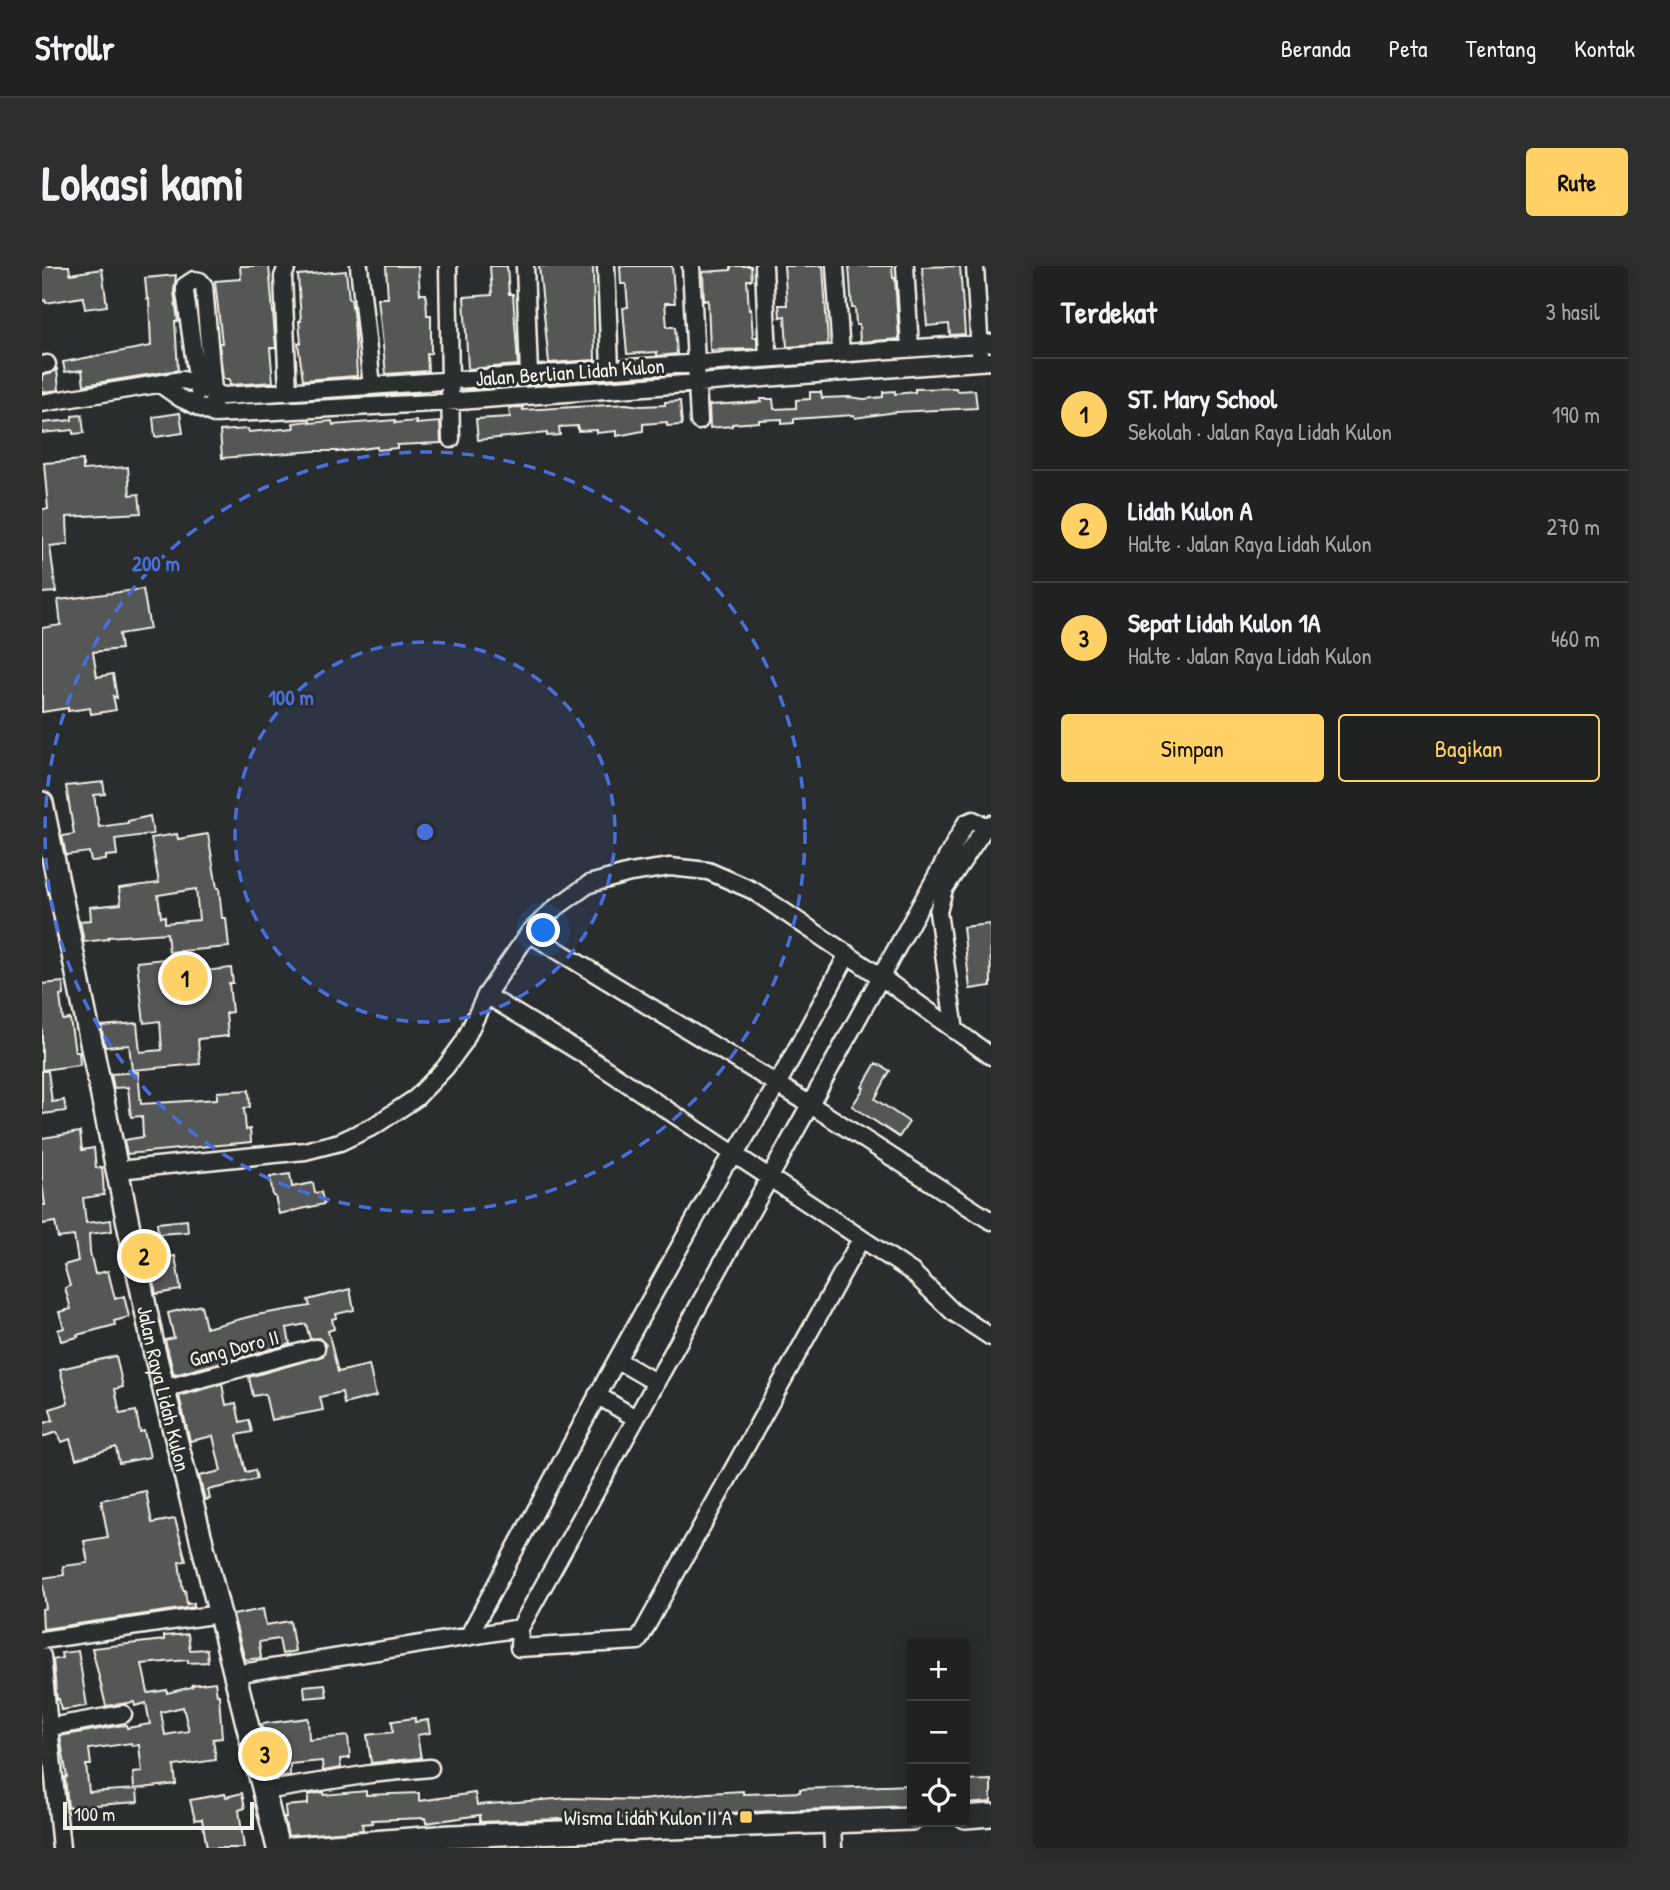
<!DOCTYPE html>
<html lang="id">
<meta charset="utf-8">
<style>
:root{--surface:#202222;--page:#2d2f2f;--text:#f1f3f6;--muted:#a2a4a5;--line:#3d3f40;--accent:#ffd166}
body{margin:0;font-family:"Patrick Hand",sans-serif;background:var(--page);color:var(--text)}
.controls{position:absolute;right:21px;bottom:21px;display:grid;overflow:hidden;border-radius:7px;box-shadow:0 4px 18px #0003}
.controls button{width:63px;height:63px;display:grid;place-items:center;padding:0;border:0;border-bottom:2px solid var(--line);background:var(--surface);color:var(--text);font:35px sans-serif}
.scale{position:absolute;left:21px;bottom:18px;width:191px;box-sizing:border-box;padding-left:7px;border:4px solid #f4f1e8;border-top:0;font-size:19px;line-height:24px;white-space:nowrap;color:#f4f1e8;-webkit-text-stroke:5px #2a2d2e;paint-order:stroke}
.you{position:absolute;left:502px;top:665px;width:24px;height:24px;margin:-18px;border:5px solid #fff;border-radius:50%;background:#1a73e8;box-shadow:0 0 0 10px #1a73e833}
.badge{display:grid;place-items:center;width:46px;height:46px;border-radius:50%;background:var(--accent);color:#111;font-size:23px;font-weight:700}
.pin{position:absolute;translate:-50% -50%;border:4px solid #fff;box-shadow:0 2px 7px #0006}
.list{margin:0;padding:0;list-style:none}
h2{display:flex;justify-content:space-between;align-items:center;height:91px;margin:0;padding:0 28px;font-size:30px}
h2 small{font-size:23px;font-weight:400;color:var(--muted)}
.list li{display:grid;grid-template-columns:46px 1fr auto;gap:21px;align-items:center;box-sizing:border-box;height:112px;padding:0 28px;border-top:2px solid var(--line)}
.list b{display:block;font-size:26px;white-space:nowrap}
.list p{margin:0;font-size:23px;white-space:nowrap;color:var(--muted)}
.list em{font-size:23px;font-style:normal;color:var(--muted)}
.actions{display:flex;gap:14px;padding:21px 28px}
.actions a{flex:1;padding:16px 0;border:2px solid var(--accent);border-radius:7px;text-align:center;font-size:24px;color:var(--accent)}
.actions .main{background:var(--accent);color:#111}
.icon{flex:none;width:38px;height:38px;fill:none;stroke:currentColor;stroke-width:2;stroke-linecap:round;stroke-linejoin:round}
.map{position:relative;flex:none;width:949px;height:1582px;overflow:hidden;border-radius:7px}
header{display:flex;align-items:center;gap:42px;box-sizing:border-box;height:98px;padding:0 35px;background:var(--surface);border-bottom:2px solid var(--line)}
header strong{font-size:33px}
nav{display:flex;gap:38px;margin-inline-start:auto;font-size:24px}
.intro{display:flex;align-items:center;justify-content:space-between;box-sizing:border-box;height:168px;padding:0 42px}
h1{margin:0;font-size:49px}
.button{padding:18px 32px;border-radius:7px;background:var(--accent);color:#111;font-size:24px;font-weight:700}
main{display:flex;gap:42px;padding:0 42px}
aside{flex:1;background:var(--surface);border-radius:7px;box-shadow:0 4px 18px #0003}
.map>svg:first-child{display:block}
.building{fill:#555756;stroke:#f4f1e8;stroke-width:2;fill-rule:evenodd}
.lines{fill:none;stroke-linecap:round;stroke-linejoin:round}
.street-casing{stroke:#f4f1e8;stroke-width:21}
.secondary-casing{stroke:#f4f1e8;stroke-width:26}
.street{stroke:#2a2d2e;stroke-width:16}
.secondary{stroke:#2a2d2e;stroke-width:21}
.ring{fill:none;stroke:#486fdb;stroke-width:3.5;stroke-dasharray:12 9}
.poi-dot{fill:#ffd166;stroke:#2a2d2e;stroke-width:2.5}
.labels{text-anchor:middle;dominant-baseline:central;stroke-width:6;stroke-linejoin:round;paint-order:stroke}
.street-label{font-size:21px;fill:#f4f1e8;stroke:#2a2d2e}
.poi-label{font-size:21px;fill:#f4f1e8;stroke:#2a2d2e;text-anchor:end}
.centre{fill:#486fdb;stroke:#2a2d2e;stroke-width:3.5}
.ring-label{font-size:21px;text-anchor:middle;font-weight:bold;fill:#486fdb;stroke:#2a2d2e;stroke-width:6;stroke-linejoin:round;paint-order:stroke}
</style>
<header>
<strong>Strollr</strong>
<nav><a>Beranda</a><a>Peta</a><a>Tentang</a><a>Kontak</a></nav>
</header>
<div class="intro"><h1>Lokasi kami</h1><a class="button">Rute</a></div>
<main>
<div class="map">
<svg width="949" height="1582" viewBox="0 0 949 1582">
<rect width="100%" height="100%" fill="#2a2d2e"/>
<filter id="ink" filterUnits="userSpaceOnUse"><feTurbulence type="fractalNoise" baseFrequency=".0143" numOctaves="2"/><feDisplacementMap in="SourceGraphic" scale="14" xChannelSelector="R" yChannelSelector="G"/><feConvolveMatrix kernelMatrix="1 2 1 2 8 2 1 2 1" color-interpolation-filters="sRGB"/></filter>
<g filter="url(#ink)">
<path class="building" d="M 0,0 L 27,0 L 28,8 L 60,3 L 65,40 L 43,43 L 41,31 L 4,37 L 3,34 L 0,35 Z
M 198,0 L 227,0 L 234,82 L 228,82 L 231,116 L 188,119 L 187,113 L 181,113 L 177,77 L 180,77 L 173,15 L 199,13 Z
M 344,0 L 376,0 L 378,28 L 384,28 L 385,49 L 389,49 L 389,87 L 385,88 L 386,105 L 344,108 L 336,32 L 346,32 Z
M 448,0 L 465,0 L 467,28 L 471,28 L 476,99 L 426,103 L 422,31 L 450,29 Z
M 497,0 L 551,0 L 553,94 L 507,97 Z
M 578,0 L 630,0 L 633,37 L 623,37 L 625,61 L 633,61 L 635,88 L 615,90 L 615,86 L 585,88 L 581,42 L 586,41 L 584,18 L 579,18 Z
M 689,0 L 709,0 L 710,14 L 705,14 L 707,44 L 709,43 L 711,71 L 715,71 L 715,83 L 668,84 L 666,34 L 662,35 L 661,6 L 689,4 Z
M 742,0 L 781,0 L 786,78 L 745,81 L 743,50 L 738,51 L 737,39 L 745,39 Z
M 807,0 L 850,0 L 851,12 L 853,12 L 857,73 L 818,76 L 817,59 L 814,59 L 813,42 L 810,42 Z
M 918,0 L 923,68 L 908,69 L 907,58 L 885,60 L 880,1 Z
M 304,5 L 307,33 L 309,33 L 312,53 L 315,110 L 261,114 L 256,77 L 259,77 L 257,55 L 259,55 L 256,9 Z
M 134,9 L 132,26 L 136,55 L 133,55 L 136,104 L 42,119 L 40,104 L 23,106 L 21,96 L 109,80 L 107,33 L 105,33 L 103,12 Z
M 15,103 L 17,124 L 0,126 L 0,109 L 8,108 Z
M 914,122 L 915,125 L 933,124 L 935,142 L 854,146 L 813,152 L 812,149 L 752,153 L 752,157 L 740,158 L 740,153 L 717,154 L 717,156 L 690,158 L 690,160 L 668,162 L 667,139 L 719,136 L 718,133 L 731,133 L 732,143 L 754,142 L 754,134 L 768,133 L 768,126 L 779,126 L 780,132 L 807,131 L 822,133 L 841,131 L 841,126 L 853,125 L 853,128 L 873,126 L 873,123 Z
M 638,135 L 640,159 L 625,160 L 625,156 L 601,158 L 601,165 L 575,170 L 575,165 L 555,167 L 555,164 L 536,165 L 536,160 L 517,161 L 518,169 L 505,170 L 505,167 L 436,174 L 434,153 L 468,151 L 467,142 L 481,141 L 481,144 L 584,138 L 599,140 L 623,139 L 623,136 Z
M 138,147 L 141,167 L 113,171 L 111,151 Z
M 40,149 L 42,167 L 31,168 L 31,164 L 0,167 L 0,157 L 30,154 L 30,150 Z
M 353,154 L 353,157 L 374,155 L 374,158 L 398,156 L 399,177 L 355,179 L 355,182 L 335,184 L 335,181 L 295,186 L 295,185 L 273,185 L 180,192 L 178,165 L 206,163 L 207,166 L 252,162 L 251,157 L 268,155 L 268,157 L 290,155 L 291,159 Z
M 41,194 L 41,204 L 86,201 L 88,229 L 97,228 L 99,247 L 25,251 L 26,278 L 8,280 L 14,326 L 0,327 L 0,243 L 6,243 L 2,197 Z
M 101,323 L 108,363 L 77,368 L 79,383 L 51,386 L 55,411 L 71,408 L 75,432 L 71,430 L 74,444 L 49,448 L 48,442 L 26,445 L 26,442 L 0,446 L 0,362 L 19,359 L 16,334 Z
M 61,516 L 63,528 L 52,529 L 57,561 L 86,557 L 86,555 L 108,550 L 111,568 L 73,573 L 75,589 L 64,590 L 64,594 L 49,595 L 47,586 L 24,589 L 20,570 L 32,568 L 24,520 Z
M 135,568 L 136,573 L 166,568 L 175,622 L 177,622 L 180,652 L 184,652 L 187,681 L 127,686 L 125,667 L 66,671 L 66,673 L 42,676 L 38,655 L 49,654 L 48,641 L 79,638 L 77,622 L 117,617 L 109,572 ZM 154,623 L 157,654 L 123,657 L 123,650 L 119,651 L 116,629 Z
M 948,658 L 949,720 L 928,723 L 921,661 Z
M 132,692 L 134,708 L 189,702 L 191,717 L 187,717 L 190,746 L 184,747 L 186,770 L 156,773 L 158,798 L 90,804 L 87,779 L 63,781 L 59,760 L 95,757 L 98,786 L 120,784 L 118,755 L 102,757 L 95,696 Z
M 21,716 L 22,729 L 18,730 L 21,754 L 28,753 L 33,786 L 37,786 L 38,799 L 0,804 L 0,718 Z
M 834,797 L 848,805 L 833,833 L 867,856 L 857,871 L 810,840 L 822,822 L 820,821 Z
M 0,805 L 6,805 L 10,836 L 22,834 L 24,845 L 0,848 Z
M 96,806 L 99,838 L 175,833 L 175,826 L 207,824 L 208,841 L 202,842 L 204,864 L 208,863 L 209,876 L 85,888 L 82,874 L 101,871 L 100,850 L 89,851 L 86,821 L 72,822 L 69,808 Z
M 38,866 L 40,884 L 52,882 L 54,902 L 60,901 L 61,913 L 62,929 L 41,932 L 44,957 L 69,954 L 70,965 L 47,968 L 48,986 L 53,1008 L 66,1005 L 73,1033 L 82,1030 L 87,1051 L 72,1055 L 73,1059 L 35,1069 L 36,1071 L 19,1075 L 16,1064 L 22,1062 L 17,1046 L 29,1043 L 23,1022 L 28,1020 L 22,999 L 36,995 L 32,970 L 16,972 L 13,956 L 0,958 L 0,939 L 3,939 L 0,917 L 0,872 Z
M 248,908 L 250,921 L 271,917 L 273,927 L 279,926 L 282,938 L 237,948 L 233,930 L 231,930 L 228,911 Z
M 145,954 L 146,966 L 116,968 L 115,957 Z
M 109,967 L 115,993 L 133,990 L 139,1024 L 114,1028 L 102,968 Z
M 308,1023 L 312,1044 L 294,1048 L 294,1052 L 290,1053 L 292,1063 L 286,1065 L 295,1102 L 296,1106 L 327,1099 L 334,1130 L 302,1138 L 300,1126 L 278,1131 L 281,1144 L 229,1154 L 223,1128 L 211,1130 L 207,1111 L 281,1090 L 284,1079 L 277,1072 L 268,1073 L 264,1058 L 245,1062 L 248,1078 L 132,1109 L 123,1074 L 132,1072 L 126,1047 L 159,1039 L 164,1062 L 214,1049 L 268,1040 L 266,1034 Z
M 74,1090 L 81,1121 L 73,1123 L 78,1148 L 94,1145 L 98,1166 L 102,1165 L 108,1191 L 77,1197 L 74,1181 L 34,1193 L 28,1173 L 20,1176 L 15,1166 L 0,1171 L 0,1158 L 11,1154 L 8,1143 L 26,1137 L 18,1103 Z
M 180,1118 L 184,1139 L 194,1137 L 198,1156 L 207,1154 L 210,1166 L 195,1169 L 204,1206 L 213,1204 L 215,1213 L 166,1224 L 168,1233 L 163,1234 L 157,1210 L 179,1205 L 171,1170 L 148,1175 L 137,1130 Z
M 104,1225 L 110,1257 L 133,1253 L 144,1295 L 137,1296 L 141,1324 L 143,1324 L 145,1338 L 152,1337 L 152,1341 L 1,1363 L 0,1343 L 4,1342 L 0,1312 L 22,1309 L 21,1300 L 46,1297 L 42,1275 L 66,1271 L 59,1234 Z
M 221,1343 L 224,1359 L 248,1355 L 253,1385 L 240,1388 L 237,1373 L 217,1376 L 219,1392 L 203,1394 L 191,1349 Z
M 146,1368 L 148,1384 L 165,1383 L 166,1396 L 146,1397 L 146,1394 L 100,1398 L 106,1427 L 125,1424 L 125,1427 L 150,1421 L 150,1419 L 173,1416 L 175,1429 L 177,1429 L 180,1472 L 171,1473 L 174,1494 L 132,1500 L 134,1518 L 92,1523 L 91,1507 L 100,1506 L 97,1479 L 90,1480 L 89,1477 L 47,1483 L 49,1499 L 44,1499 L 47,1526 L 95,1523 L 96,1536 L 26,1541 L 23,1511 L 25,1511 L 18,1470 L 75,1460 L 84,1459 L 85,1462 L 108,1458 L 104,1437 L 93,1440 L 92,1436 L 64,1440 L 50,1382 L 122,1374 L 122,1370 ZM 141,1441 L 147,1465 L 123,1469 L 119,1446 Z
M 36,1385 L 45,1440 L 19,1444 L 17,1433 L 15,1434 L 11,1394 L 20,1392 L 19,1387 Z
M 283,1418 L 285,1430 L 263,1432 L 262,1420 Z
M 266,1452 L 267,1474 L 306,1470 L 308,1492 L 298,1493 L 299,1502 L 281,1505 L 280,1495 L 248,1498 L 248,1510 L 232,1513 L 228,1478 L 224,1479 L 219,1458 Z
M 373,1452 L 373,1456 L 386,1454 L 388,1467 L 375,1469 L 379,1492 L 329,1497 L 325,1469 L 351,1466 L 350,1455 Z
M 949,1514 L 949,1536 L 923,1538 L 923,1515 Z
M 870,1519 L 870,1540 L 438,1556 L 438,1549 L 384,1557 L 383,1552 L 330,1554 L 331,1557 L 320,1558 L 321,1564 L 246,1570 L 242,1552 L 244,1552 L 243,1540 L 266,1538 L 266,1529 L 282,1526 L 282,1529 L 324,1525 L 324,1529 L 377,1527 L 377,1535 L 433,1527 L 435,1539 L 526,1532 L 599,1534 L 666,1527 L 701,1525 L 701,1528 L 735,1527 L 758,1526 L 758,1523 Z
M 200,1527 L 203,1542 L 197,1544 L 202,1582 L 165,1582 L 160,1553 L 153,1554 L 148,1534 L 183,1528 L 184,1531 Z"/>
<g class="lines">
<defs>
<path id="street" d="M 245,0 L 241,11 L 246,126
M 317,0 L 330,120
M 406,0 L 409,173
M 483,0 L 487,109
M 564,0 L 568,103
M 649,0 L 657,155
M 722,0 L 726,92
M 793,0 L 799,87
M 863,0 L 868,82
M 933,0 L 938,87
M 0,99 L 5,98
M 118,118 L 138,132 L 172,148 L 390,137 L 949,95
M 157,126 L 143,26 L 143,20 L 152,14 L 158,15 L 162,20 L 172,136
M 0,137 L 140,114 C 156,116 167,126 182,130 L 949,77
M 487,667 L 769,839 L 949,955
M 444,729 L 541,788 L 870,1006 L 911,1046 L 949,1071
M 913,765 L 896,646 L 902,623 L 944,560 L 949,558
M 76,904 L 263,885 L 298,876 L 332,860 L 374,832 L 403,802 L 422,776 L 444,729 L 487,667 L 512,643 L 547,618 L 588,607 L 628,601 L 666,605 L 710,624 L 839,711 L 949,790
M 819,973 L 596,1375 L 477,1382 L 478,1362 L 924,557 L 931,554 L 944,560
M 575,1094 L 613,1116
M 121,1123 L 274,1082
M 555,1129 L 593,1152
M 426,1371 L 566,1110 L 683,899 L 692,890 L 735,819 L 806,688
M 0,1374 L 177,1348
M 0,1390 L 19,1582
M 193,1408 L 478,1362
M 8,1461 L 81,1448
M 222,1525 L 328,1508 L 388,1502
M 790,1557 L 791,1582"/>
<g id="secondary">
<path id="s1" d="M 0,537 L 112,1084 L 236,1582"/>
<path d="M 923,1551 L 949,1549"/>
<path d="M 250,1582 L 409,1570 L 870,1553"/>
</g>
</defs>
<use href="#street" class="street-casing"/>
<use href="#secondary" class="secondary-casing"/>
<use href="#street" class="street"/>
<use href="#secondary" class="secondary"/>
</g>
</g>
<circle cx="383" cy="566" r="190" fill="#486fdb" fill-opacity=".12"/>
<g class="ring">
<circle cx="383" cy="566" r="190"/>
<circle cx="383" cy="566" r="380"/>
</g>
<rect class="poi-dot" x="697" y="1544" width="14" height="14" rx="3.5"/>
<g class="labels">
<g class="street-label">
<text transform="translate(528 106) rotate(-4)">Jalan Berlian Lidah Kulon</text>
<text transform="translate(192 1082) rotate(-15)">Gang Doro II</text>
<text stroke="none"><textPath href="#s1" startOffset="598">Jalan Raya Lidah Kulon</textPath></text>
</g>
<g class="poi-label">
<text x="690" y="1551">Wisma Lidah Kulon II A</text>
</g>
</g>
<circle cx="383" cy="566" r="10" class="centre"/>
<g class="ring-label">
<text x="114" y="305">200 m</text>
<text x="249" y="439">100 m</text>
</g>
</svg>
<div class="controls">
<button>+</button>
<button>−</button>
<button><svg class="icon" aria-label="locate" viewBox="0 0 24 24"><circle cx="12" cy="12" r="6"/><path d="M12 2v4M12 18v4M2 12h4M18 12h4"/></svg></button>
</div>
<div class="scale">100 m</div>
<div class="you"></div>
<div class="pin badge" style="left:143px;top:712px">1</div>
<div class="pin badge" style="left:102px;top:990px">2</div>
<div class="pin badge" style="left:223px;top:1488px">3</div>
</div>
<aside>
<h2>Terdekat<small>3 hasil</small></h2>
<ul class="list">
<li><span class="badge">1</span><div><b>ST. Mary School</b><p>Sekolah · Jalan Raya Lidah Kulon</p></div><em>190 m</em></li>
<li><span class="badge">2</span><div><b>Lidah Kulon A</b><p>Halte · Jalan Raya Lidah Kulon</p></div><em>270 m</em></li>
<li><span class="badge">3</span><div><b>Sepat Lidah Kulon 1A</b><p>Halte · Jalan Raya Lidah Kulon</p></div><em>460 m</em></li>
</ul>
<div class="actions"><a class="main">Simpan</a><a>Bagikan</a></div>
</aside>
</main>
